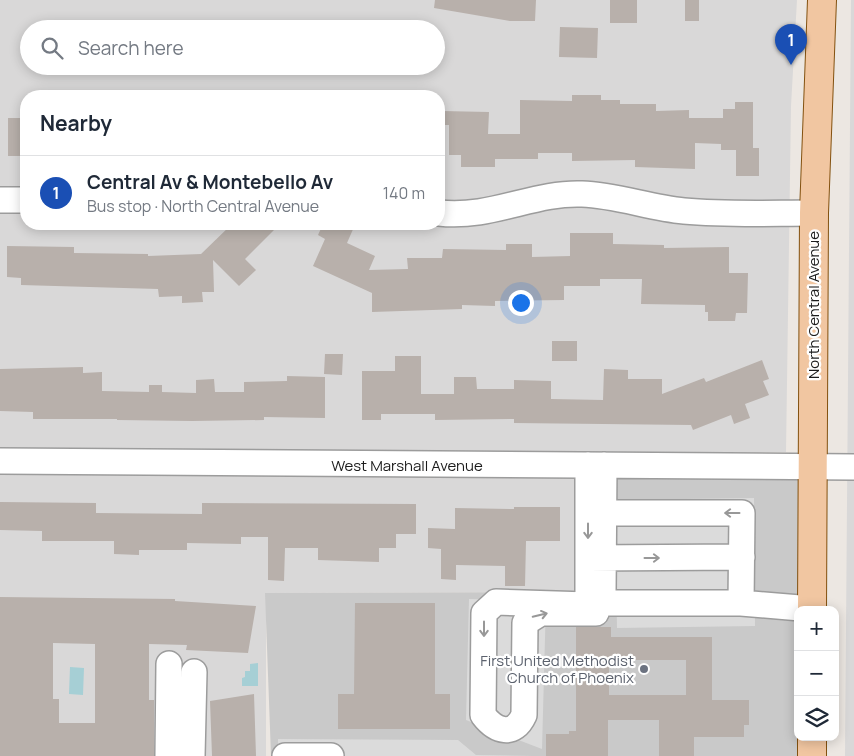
<!DOCTYPE html>
<meta charset="utf-8">
<style>
:root{--surface:#fff;--page:#f2f2f3;--text:#1f2937;--muted:#747a83;--line:#e0e1e3;--accent:#db2777}
body{margin:0;font-family:Manrope,sans-serif;background:var(--page);color:var(--text)}
.controls{position:absolute;right:15px;bottom:15px;display:grid;overflow:hidden;border-radius:10px;box-shadow:0 2px 12px #0003}
.controls button{width:45px;height:45px;display:grid;place-items:center;padding:0;border:0;border-bottom:1px solid var(--line);background:var(--surface);color:var(--text);font:25px sans-serif}
.you{position:absolute;left:520px;top:302px;width:18px;height:18px;margin:-12px;border:4px solid #fff;border-radius:50%;background:#1a73e8;box-shadow:0 0 0 8px #1a73e833}
.badge{display:grid;place-items:center;width:32px;height:32px;border-radius:50%;background:var(--accent);color:#fff;font-size:16px;font-weight:700}
.pin{position:absolute;translate:-50% -41px;filter:drop-shadow(0 1px 2px #0008)}
.pin::after{content:'';position:absolute;top:26px;width:18px;height:15px;background:inherit;clip-path:polygon(0 0,100% 0,50% 100%)}
.list{margin:0;padding:0;list-style:none}
h2{display:flex;justify-content:space-between;align-items:center;height:65px;margin:0;padding:0 20px;font-size:21px}
h2 small{font-size:16px;font-weight:400;color:var(--muted)}
.list li{display:grid;grid-template-columns:32px 1fr auto;gap:15px;align-items:center;box-sizing:border-box;height:75px;padding:0 20px;border-top:1px solid var(--line)}
.list b{display:block;font-size:19px;white-space:nowrap}
.list p{margin:0;font-size:16px;white-space:nowrap;color:var(--muted)}
.list em{font-size:16px;font-style:normal;color:var(--muted)}
.icon{flex:none;width:28px;height:28px;fill:none;stroke:currentColor;stroke-width:2;stroke-linecap:round;stroke-linejoin:round}
.map{position:relative;flex:none;width:854px;height:756px;overflow:hidden}
.search{position:absolute;background:var(--surface);box-shadow:0 2px 12px #0003;left:20px;top:20px;width:425px;height:55px;display:flex;align-items:center;gap:12px;box-sizing:border-box;padding:0 18px;border-radius:28px;color:var(--muted);font-size:19px}
.panel{position:absolute;background:var(--surface);box-shadow:0 2px 12px #0003;left:20px;top:90px;width:425px;height:140px;border-radius:20px}
.map>svg:first-child{display:block}
.residential{fill:#d9d8d8;fill-rule:evenodd}
.religious{fill:#c9c9c9}
.parking{fill:#dbdbdb}
.water{fill:#a6cfd5}
.building{fill:#b8b0ab;fill-rule:evenodd}
.lines{fill:none;stroke-linecap:round;stroke-linejoin:round}
.minor-casing{stroke:#9c9c9c;stroke-width:28}
.major-casing{stroke:#83510f;stroke-width:30}
.minor{stroke:#fff;stroke-width:25}
.major{stroke:#f1c6a1;stroke-width:28}
.oneway{stroke:#989898}
.worship-dot{fill:#6b7280;stroke:#fff;stroke-width:2}
.labels{text-anchor:middle;dominant-baseline:central;stroke-width:4.5;stroke-linejoin:round;paint-order:stroke}
.street-label{font-size:15px;fill:#1b1b1b;stroke:#fff}
.worship-label{font-size:15px;fill:#5b616d;stroke:#fff;text-anchor:end}
</style>
<div class="map">
<svg width="854" height="756" viewBox="0 0 854 756">
<rect width="100%" height="100%" fill="#ece7e2"/>
<path class="residential" d="M 0,0 L 797,0 L 791,106 L 786,452 L 583,454 L 583,592 L 266,593 L 266,756 L 0,756 ZM 29,29 L 436,29 L 436,66 L 29,66 ZM 26,96 L 439,96 L 439,224 L 26,224 Z
M 851,0 L 854,0 L 854,756 L 845,756 Z"/>
<path class="religious" d="M 588,465 L 813,466 L 798,610 L 798,737 L 812,737 L 811,756 L 271,756 L 265,593 L 588,592 Z"/>
<path class="parking" d="M 754,498 L 755,626 L 617,628 L 615,500 Z
M 469,599 L 546,601 L 542,749 L 466,720 Z
M 278,739 L 458,740 L 476,755 L 534,756 L 278,756 Z"/>
<path class="water" d="M 258,663 L 258,686 L 242,686 L 242,678 L 245,677 L 245,671 L 250,671 L 250,664 Z
M 70,667 L 84,668 L 83,695 L 69,694 Z"/>
<path class="building" d="M 435,0 L 536,0 L 535,21 L 510,21 L 434,8 Z
M 610,0 L 637,0 L 637,23 L 610,23 Z
M 685,0 L 699,0 L 699,21 L 685,21 Z
M 560,27 L 598,28 L 597,58 L 559,57 Z
M 572,95 L 601,95 L 601,100 L 620,100 L 620,104 L 656,104 L 656,111 L 689,110 L 689,118 L 723,118 L 723,109 L 735,109 L 735,102 L 753,102 L 753,148 L 759,148 L 759,176 L 736,176 L 736,150 L 721,150 L 721,144 L 695,143 L 695,169 L 635,167 L 635,160 L 572,161 L 572,153 L 538,153 L 538,159 L 495,159 L 495,167 L 461,167 L 461,155 L 449,155 L 449,125 L 442,125 L 442,111 L 489,112 L 488,134 L 520,134 L 520,100 L 572,101 Z
M 8,118 L 26,118 L 26,156 L 8,156 Z
M 232,224 L 280,224 L 245,259 L 256,270 L 239,286 L 213,260 L 214,292 L 202,292 L 203,302 L 182,303 L 182,296 L 159,297 L 158,289 L 21,285 L 21,278 L 7,277 L 7,246 L 74,247 L 74,253 L 148,254 L 148,256 L 201,254 Z
M 323,224 L 347,224 L 354,227 L 347,243 L 375,256 L 369,270 L 408,269 L 407,258 L 442,258 L 443,249 L 506,250 L 506,244 L 532,244 L 532,257 L 570,256 L 570,233 L 613,233 L 613,244 L 664,245 L 664,248 L 729,247 L 729,273 L 748,273 L 747,313 L 736,313 L 735,321 L 708,321 L 708,312 L 705,312 L 705,305 L 641,304 L 642,279 L 600,279 L 600,286 L 564,286 L 564,300 L 495,301 L 495,306 L 462,305 L 462,309 L 372,312 L 372,293 L 313,266 L 325,239 L 318,235 Z
M 552,341 L 577,341 L 577,361 L 552,361 Z
M 325,354 L 343,354 L 342,375 L 324,374 Z
M 395,356 L 421,356 L 421,394 L 454,394 L 454,377 L 476,377 L 477,389 L 514,389 L 514,380 L 551,381 L 551,399 L 603,400 L 604,369 L 628,370 L 628,379 L 662,379 L 662,394 L 704,378 L 706,382 L 762,360 L 769,379 L 763,381 L 769,395 L 745,404 L 750,418 L 734,424 L 731,415 L 693,430 L 691,425 L 514,423 L 514,419 L 435,420 L 435,414 L 381,414 L 381,420 L 362,420 L 362,371 L 395,371 Z
M 83,367 L 83,373 L 102,372 L 102,391 L 149,392 L 149,385 L 162,385 L 162,392 L 196,393 L 196,380 L 214,379 L 215,392 L 244,392 L 244,382 L 287,381 L 287,376 L 325,377 L 325,418 L 264,417 L 264,420 L 192,421 L 117,420 L 117,419 L 33,419 L 33,412 L 0,411 L 0,369 Z
M 0,502 L 96,503 L 96,513 L 202,514 L 202,503 L 416,504 L 416,534 L 396,534 L 396,548 L 379,548 L 379,562 L 318,560 L 318,548 L 285,548 L 284,581 L 268,580 L 268,537 L 241,537 L 241,544 L 187,543 L 187,550 L 139,550 L 139,555 L 114,554 L 114,541 L 42,541 L 42,531 L 0,530 Z
M 514,507 L 560,507 L 560,541 L 526,541 L 525,586 L 505,586 L 505,566 L 456,565 L 456,580 L 441,579 L 441,549 L 428,548 L 428,528 L 455,529 L 455,508 L 514,509 Z
M 0,597 L 175,599 L 175,601 L 256,606 L 248,653 L 186,650 L 187,645 L 149,644 L 149,700 L 154,700 L 154,756 L 0,756 ZM 53,643 L 95,644 L 95,723 L 59,723 L 59,699 L 53,699 Z
M 355,603 L 435,603 L 435,694 L 450,694 L 450,729 L 338,729 L 338,694 L 354,694 Z
M 576,627 L 611,627 L 611,637 L 712,637 L 712,700 L 749,700 L 749,725 L 744,725 L 744,737 L 694,737 L 694,756 L 659,756 L 659,720 L 608,720 L 608,756 L 546,756 L 546,734 L 569,734 L 569,731 L 576,731 ZM 609,660 L 686,660 L 686,695 L 609,695 Z
M 254,694 L 256,756 L 212,756 L 210,701 Z"/>
<g class="lines">
<defs>
<path id="minor" d="M 0,200 L 26,200
M 439,213 C 491,219 534,192 582,194 C 616,195 650,208 684,211 C 727,215 770,213 814,213
M 0,461 L 854,467
M 588,465 L 588,605 L 496,602 L 484,613 L 483,715 C 496,732 514,737 524,715 L 525,623 L 541,613 L 596,613 L 603,594 L 604,465
M 603,513 L 742,513 L 741,603 L 812,609
M 588,558 L 742,557
M 599,603 L 741,603
M 168,756 L 169,664
M 192,756 L 194,672
M 285,756 L 331,756"/>
<path id="major" d="M 812,610 L 814,213 L 822,0
M 812,756 L 812,737"/>
</defs>
<use href="#minor" class="minor-casing"/>
<use href="#major" class="major-casing"/>
<use href="#minor" class="minor"/>
<use href="#major" class="major"/>
</g>
<defs><path id="oneway-shaft" d="M-6 0H5M1.5-3L5.5 0L1.5 3" fill="none" stroke-width="1.6" stroke-linecap="round" stroke-linejoin="round" transform="scale(1.25)"/></defs>
<g class="oneway">
<use href="#oneway-shaft" transform="translate(732 513) rotate(-180)"/>
<use href="#oneway-shaft" transform="translate(588 531) rotate(90)"/>
<use href="#oneway-shaft" transform="translate(652 558)"/>
<use href="#oneway-shaft" transform="translate(540 615) rotate(-13)"/>
<use href="#oneway-shaft" transform="translate(484 629) rotate(90)"/>
</g>
<circle class="worship-dot" cx="644" cy="669" r="5"/>
<g class="labels">
<g class="street-label">
<text transform="translate(813 305) rotate(-90)">North Central Avenue</text>
<text x="407" y="465">West Marshall Avenue</text>
</g>
<g class="worship-label">
<text x="634" y="660">First United Methodist<tspan x="634" dy="17">Church of Phoenix</tspan></text>
</g>
</g>
</svg>
<div class="controls">
<button>+</button>
<button>−</button>
<button><svg class="icon" aria-label="layers" viewBox="0 0 24 24"><path d="M12 4l9 5-9 5-9-5zM3 14l9 5 9-5"/></svg></button>
</div>
<div class="you"></div>
<div class="pin badge" style="left:791px;top:65px;background:#1a4fb4">1</div>
<div class="search"><svg class="icon" aria-label="search" viewBox="0 0 24 24"><circle cx="10" cy="10" r="6"/><path d="M15 15l6 6"/></svg>Search here</div>
<section class="panel">
<h2>Nearby<small></small></h2>
<ul class="list">
<li><span class="badge" style="background:#1a4fb4">1</span><div><b>Central Av &amp; Montebello Av</b><p>Bus stop · North Central Avenue</p></div><em>140 m</em></li>
</ul>
</section>
</div>
